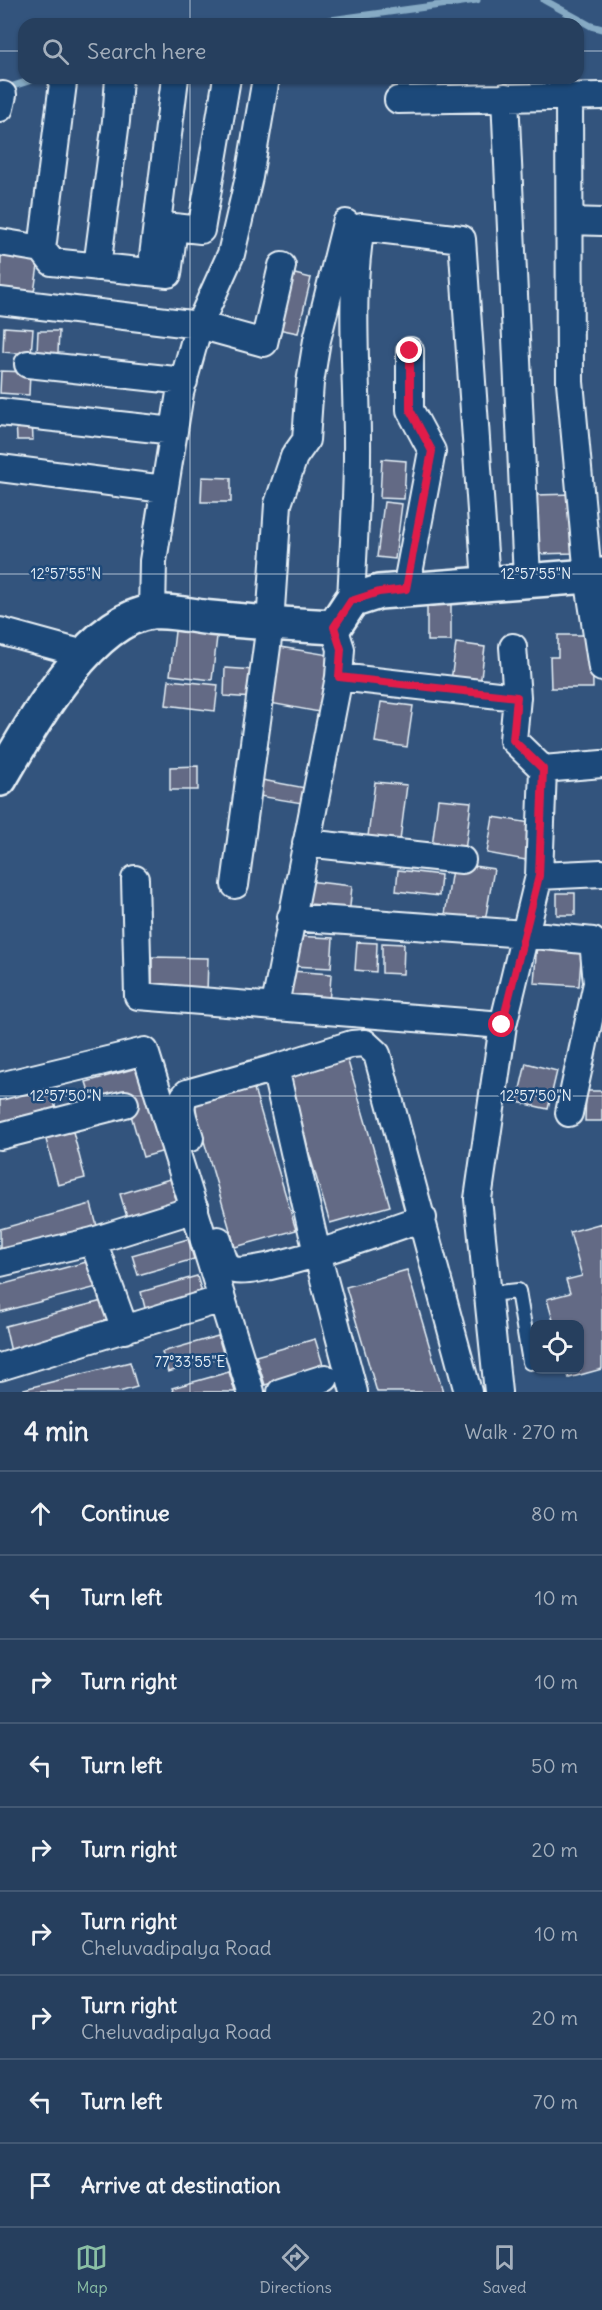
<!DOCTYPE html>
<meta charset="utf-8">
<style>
:root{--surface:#263f5e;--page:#324a67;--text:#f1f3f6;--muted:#a4afbc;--line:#425873;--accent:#8abfa5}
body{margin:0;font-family:Delius,sans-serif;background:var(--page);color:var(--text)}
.controls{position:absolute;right:18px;bottom:18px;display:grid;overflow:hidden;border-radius:12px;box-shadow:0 2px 4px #0004}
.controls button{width:54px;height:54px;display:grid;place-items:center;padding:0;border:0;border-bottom:2px solid var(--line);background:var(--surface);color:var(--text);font:30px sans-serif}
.stop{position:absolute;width:18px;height:18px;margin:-14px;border:4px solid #e11d48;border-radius:50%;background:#fff}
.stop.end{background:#e11d48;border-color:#fff;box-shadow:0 2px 6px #0008}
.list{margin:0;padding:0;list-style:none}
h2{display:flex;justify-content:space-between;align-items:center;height:78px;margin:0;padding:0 24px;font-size:26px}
h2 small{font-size:20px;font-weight:400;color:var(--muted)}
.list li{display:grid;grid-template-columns:39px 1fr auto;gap:18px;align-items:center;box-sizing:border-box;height:84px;padding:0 24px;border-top:2px solid var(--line)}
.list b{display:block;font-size:22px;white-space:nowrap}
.list p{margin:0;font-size:20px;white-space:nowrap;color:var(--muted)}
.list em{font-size:20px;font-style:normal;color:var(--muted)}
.icon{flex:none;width:33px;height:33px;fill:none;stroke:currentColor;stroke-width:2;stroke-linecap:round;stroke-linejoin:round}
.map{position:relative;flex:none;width:602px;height:1392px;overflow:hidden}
.search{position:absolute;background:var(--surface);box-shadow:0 2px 4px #0004;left:18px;right:18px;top:18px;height:66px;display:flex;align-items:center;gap:15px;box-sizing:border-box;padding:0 21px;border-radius:18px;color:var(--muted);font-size:22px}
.sheet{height:834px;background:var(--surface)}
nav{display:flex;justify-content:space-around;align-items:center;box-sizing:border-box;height:84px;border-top:2px solid var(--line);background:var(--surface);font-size:16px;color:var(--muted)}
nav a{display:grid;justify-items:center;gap:3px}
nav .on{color:var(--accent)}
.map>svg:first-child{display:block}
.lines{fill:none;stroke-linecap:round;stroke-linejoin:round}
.stream{stroke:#86aac4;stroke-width:7}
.building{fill:#636b85;stroke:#e8f1f8;stroke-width:1.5}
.lane-casing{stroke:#e8f1f8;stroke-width:18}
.street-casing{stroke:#e8f1f8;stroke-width:30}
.secondary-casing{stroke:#e8f1f8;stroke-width:38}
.lane{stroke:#1f4a7a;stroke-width:14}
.street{stroke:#1f4a7a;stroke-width:26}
.secondary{stroke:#1f4a7a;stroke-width:33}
.route{stroke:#e11d48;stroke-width:8}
.ticks{fill:none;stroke:#e8f1f8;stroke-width:1.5;stroke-opacity:0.45}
.ticks-label{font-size:15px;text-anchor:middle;fill:#e8f1f8;stroke:#1f4a7a;stroke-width:5;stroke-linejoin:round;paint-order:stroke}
</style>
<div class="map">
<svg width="602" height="1392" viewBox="0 0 602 1392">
<rect width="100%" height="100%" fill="#33547d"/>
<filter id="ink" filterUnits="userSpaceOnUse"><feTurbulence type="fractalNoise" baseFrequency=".0167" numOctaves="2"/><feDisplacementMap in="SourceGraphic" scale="12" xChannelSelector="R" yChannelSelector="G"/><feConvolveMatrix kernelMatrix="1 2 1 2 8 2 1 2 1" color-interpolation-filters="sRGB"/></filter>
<g filter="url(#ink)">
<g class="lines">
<path class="stream" d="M 544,0 L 591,26 L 602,29
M 301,24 L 477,0
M 4,89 L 38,78"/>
</g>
<path class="building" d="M 1,254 L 39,259 L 33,299 L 0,294 Z
M 291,273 L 311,278 L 298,333 L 278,329 Z
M 4,327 L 33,329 L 31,354 L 3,352 Z
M 38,331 L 59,331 L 58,353 L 37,353 Z
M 1,371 L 30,372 L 29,395 L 0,393 Z
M 32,419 L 33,440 L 17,440 L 16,420 Z
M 382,459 L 406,461 L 404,499 L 380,498 Z
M 202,477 L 231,478 L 231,502 L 201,502 Z
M 574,494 L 574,553 L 536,554 L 535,495 Z
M 384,502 L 402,504 L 395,559 L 377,557 Z
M 427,600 L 451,600 L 451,641 L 427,641 Z
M 176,623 L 218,628 L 212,680 L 170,675 Z
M 558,635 L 592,635 L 593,688 L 551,688 L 550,657 L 558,657 Z
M 456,643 L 485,647 L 480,685 L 451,681 Z
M 280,647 L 329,655 L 319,712 L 270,703 Z
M 225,668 L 255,670 L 254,698 L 224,696 Z
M 169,680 L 218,685 L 215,711 L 166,705 Z
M 381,702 L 413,706 L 407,747 L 375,742 Z
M 198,766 L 198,790 L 170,790 L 170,767 Z
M 262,780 L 311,789 L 308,804 L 259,796 Z
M 375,782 L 407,785 L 399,848 L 367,844 Z
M 438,799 L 471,802 L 465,851 L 432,847 Z
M 493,817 L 537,824 L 531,861 L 487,853 Z
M 453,863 L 494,869 L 484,927 L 444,921 Z
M 398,870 L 441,875 L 439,896 L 396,891 Z
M 307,881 L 352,886 L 349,916 L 304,911 Z
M 557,893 L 575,893 L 575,915 L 557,915 Z
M 294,936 L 333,938 L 331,968 L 293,966 Z
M 357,942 L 377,943 L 376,972 L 355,970 Z
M 537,942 L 582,946 L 579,986 L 534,983 Z
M 382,943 L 404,944 L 403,974 L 382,973 Z
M 152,957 L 208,958 L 207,993 L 152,992 Z
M 291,971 L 331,974 L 329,1006 L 289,1004 Z
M 347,1058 L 390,1206 L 330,1223 L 286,1076 Z
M 526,1063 L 557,1071 L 548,1109 L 517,1102 Z
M 144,1066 L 168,1150 L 143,1157 L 125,1094 L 93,1103 L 86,1082 Z
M 252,1082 L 296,1230 L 235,1247 L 192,1100 Z
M 49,1084 L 56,1109 L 0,1124 L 0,1098 Z
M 586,1091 L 602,1091 L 602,1121 L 585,1121 Z
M 71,1124 L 85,1178 L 58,1185 L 44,1132 Z
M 170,1179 L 177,1202 L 127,1217 L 120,1194 Z
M 91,1204 L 97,1226 L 0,1252 L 0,1229 Z
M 602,1223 L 602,1369 L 569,1378 L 566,1370 L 580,1370 L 580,1324 L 554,1324 L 547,1299 L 570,1293 L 566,1280 L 582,1276 L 570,1232 Z
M 188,1239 L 194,1259 L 138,1275 L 132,1255 Z
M 94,1260 L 101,1286 L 0,1312 L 0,1285 Z
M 407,1270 L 443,1392 L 377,1392 L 346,1287 Z
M 197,1276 L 203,1296 L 146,1312 L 141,1292 Z
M 110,1299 L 117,1324 L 11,1352 L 5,1326 Z
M 218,1336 L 224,1356 L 168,1372 L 162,1352 Z
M 315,1339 L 324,1368 L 265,1385 L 256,1356 Z
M 130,1362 L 137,1387 L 119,1392 L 25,1392 L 24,1389 Z
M 229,1372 L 235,1392 L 174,1392 L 172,1388 Z"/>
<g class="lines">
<defs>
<path id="lane" d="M 488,1294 L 518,1291 L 530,1362"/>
<path id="street" d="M 63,83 L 42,249 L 52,262 L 168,274 L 174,227 L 201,230 L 227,78
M 505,97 L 527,579
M 569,97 L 570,382 L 588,576 L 602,668
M 398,100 L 602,96
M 0,108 L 3,95
M 570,221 L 602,222
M 0,242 L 42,249
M 153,256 L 175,78
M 97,267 L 116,121 L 119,78
M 0,301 L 199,325 L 264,343 L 282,266
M 28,364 L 184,381
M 0,412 L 174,431
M 0,468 L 164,489
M 406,589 L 432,451 L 410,410 L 410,351
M 351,601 C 353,552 357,503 357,455 C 358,379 348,301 361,227 L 462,239 L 486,582
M 152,612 L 153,561 L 180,393 L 199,325 L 231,254 L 249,177 L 266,78
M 0,631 L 84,654
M 513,647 L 517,697 L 513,740 L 543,769 L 602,764
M 339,677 L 517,697
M 306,843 L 462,860
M 539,876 L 602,873
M 135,879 L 138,996 L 503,1025
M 235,885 L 270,624 L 278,504 L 294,457 L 306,440 L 310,383 L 317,340 L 346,223
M 291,917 L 525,934 L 593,941 L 597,983 L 569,1113
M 275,1005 L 339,677 L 341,649 L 334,627
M 0,1086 L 145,1051 L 251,1392
M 0,1136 L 125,1104
M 190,1138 C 186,1124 175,1105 187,1093 L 275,1068
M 218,1240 C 221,1249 222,1263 231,1269 C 249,1281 396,1227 423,1218
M 93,1241 L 195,1209
M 0,1263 L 93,1241 L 125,1330
M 0,1367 L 222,1299
M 281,1392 L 325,1378
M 354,1392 L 317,1253 L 275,1068 L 352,1044 L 365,1043 L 377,1054 L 468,1392
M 498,1392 L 478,1199 L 503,1025 L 539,876 L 543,769"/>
<path id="secondary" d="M 0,779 C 30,728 88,620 152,612 C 170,610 193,616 211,618 C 252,622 293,625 334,627 L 351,601 L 379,592 L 602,575"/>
</defs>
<use href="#lane" class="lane-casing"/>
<use href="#street" class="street-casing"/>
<use href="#secondary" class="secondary-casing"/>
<use href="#lane" class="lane"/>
<use href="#street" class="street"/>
<use href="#secondary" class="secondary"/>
</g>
</g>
<g class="lines" filter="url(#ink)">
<path class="route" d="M 410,351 L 410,410 L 432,451 L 406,589 L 379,592 L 351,601 L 334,627 L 341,649 L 339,677 L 517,697 L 513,740 L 543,769 L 539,876 L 502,1025"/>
</g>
<path class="ticks" d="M 190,0 L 190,24M 0,51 L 24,51M 578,51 L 602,51M 190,78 L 190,1392M 0,574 L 602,574M 0,1096 L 602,1096"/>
<g class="ticks-label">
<text x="66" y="579">12°57'55"N</text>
<text x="536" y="579">12°57'55"N</text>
<text x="66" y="1101">12°57'50"N</text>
<text x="536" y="1101">12°57'50"N</text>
<text x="190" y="1367">77°33'55"E</text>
</g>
</svg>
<div class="controls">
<button><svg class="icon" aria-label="locate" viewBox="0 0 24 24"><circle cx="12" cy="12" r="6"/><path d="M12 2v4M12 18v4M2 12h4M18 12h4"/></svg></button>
</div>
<div class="stop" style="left:502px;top:1025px"></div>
<div class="stop end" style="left:410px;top:351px"></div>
<div class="search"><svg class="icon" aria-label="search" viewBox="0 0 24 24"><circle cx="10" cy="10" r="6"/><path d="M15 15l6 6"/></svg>Search here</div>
</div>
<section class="sheet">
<h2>4 min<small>Walk · 270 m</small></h2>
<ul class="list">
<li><svg class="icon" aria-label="ahead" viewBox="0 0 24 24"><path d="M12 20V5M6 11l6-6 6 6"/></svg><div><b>Continue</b></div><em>80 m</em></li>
<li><svg class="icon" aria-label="left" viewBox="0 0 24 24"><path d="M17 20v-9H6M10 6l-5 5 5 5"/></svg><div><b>Turn left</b></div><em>10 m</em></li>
<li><svg class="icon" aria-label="right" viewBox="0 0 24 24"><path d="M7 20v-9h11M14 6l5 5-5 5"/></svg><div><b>Turn right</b></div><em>10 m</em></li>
<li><svg class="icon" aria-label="left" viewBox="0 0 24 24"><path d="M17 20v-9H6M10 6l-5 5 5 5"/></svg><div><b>Turn left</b></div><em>50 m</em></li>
<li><svg class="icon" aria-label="right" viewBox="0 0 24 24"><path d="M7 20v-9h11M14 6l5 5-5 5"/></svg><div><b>Turn right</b></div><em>20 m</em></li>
<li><svg class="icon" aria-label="right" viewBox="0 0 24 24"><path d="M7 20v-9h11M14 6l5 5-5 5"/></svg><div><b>Turn right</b><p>Cheluvadipalya Road</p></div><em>10 m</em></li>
<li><svg class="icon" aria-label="right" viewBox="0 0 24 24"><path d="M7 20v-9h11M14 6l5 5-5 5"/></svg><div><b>Turn right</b><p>Cheluvadipalya Road</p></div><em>20 m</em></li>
<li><svg class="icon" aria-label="left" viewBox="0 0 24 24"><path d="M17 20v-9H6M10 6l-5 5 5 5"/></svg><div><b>Turn left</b></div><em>70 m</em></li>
<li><svg class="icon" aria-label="arrive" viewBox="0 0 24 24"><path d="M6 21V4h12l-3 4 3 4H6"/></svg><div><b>Arrive at destination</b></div></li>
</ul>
</section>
<nav>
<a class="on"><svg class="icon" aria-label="map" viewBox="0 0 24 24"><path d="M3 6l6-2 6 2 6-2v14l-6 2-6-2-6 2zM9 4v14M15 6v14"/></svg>Map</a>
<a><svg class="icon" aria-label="directions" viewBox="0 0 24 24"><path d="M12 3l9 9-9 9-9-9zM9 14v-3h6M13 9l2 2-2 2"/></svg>Directions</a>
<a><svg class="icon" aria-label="saved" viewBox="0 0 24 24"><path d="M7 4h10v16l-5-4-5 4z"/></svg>Saved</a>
</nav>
